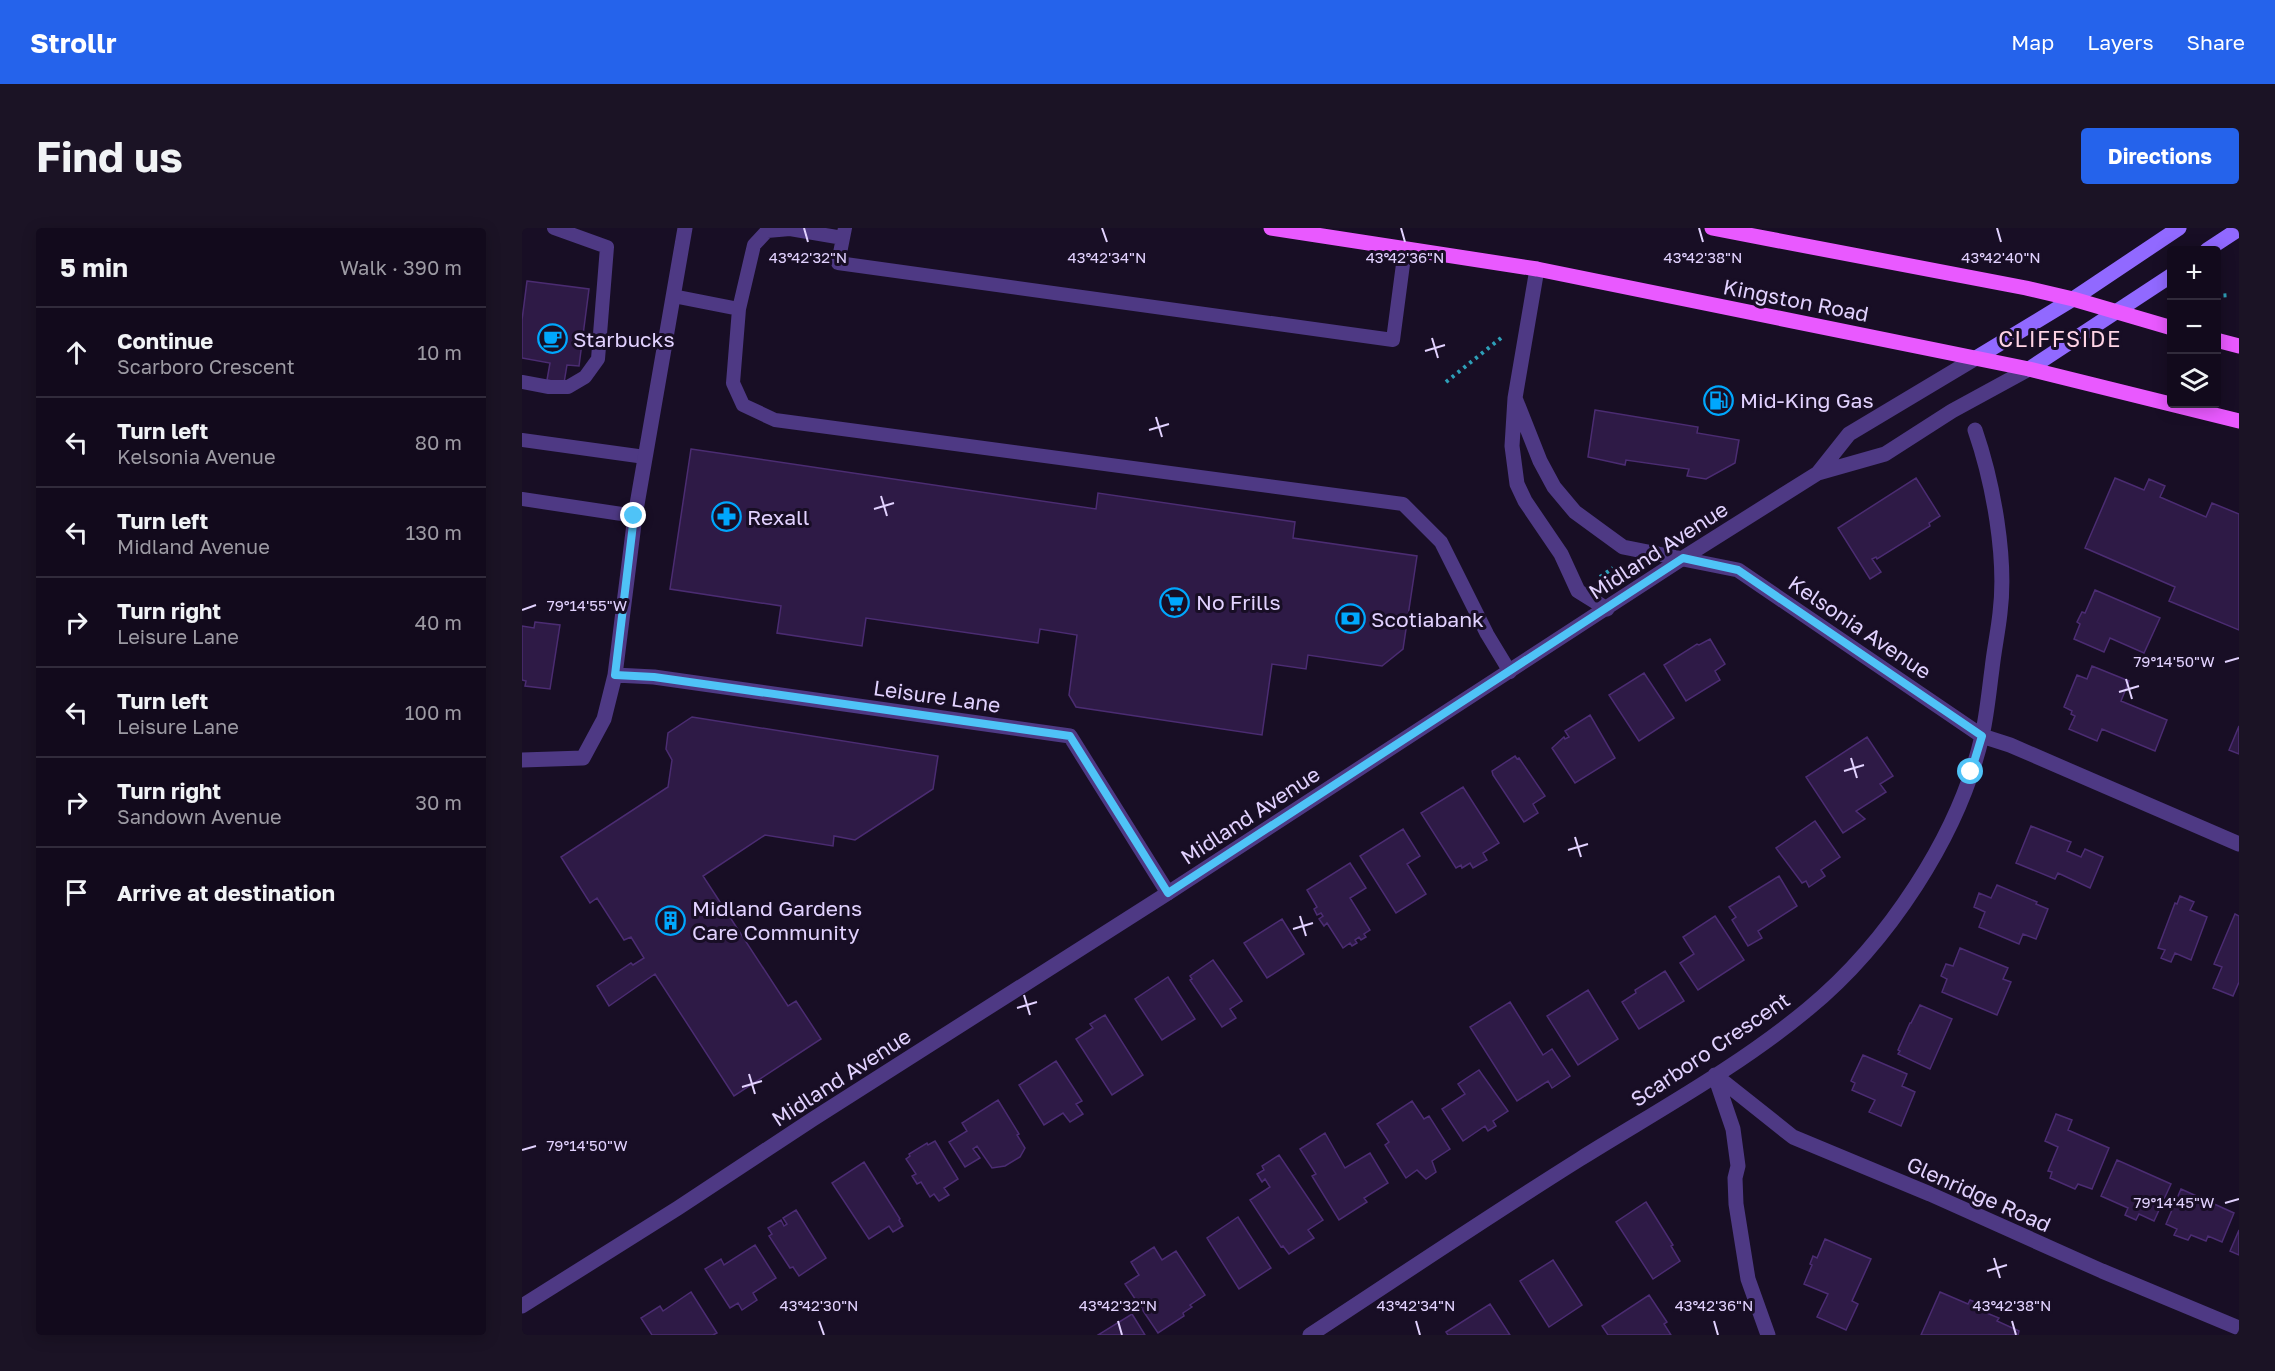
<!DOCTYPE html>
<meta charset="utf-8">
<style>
:root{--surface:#120a1c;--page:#1b1325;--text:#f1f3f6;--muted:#9c9aa3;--line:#312b3b;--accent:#2563eb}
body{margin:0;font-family:"Golos Text",sans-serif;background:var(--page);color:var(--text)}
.controls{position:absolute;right:18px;top:18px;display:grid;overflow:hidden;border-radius:6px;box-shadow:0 3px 15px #0003}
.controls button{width:54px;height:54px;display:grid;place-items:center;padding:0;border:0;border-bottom:2px solid var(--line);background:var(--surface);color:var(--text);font:30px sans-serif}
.stop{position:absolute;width:18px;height:18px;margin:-14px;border:4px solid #4fc3f7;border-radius:50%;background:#fff}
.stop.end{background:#4fc3f7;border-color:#fff;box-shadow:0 2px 6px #0008}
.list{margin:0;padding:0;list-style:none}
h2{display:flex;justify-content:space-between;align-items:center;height:78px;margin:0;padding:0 24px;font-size:26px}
h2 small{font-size:20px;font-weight:400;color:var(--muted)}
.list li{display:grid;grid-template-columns:39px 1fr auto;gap:18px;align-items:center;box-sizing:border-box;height:90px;padding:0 24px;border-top:2px solid var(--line)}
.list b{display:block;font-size:22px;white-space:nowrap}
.list p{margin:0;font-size:20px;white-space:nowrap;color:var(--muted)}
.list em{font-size:20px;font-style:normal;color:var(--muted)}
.icon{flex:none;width:33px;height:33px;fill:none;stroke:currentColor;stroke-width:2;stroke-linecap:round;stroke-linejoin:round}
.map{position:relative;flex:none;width:1717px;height:1107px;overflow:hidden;border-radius:6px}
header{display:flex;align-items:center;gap:36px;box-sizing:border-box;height:84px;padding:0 30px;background:var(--accent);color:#fff}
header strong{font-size:28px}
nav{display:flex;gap:33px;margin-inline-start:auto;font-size:21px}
.intro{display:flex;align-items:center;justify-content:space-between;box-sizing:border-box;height:144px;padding:0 36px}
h1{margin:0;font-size:42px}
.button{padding:15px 27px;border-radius:6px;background:var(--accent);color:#fff;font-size:21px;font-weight:700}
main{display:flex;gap:36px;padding:0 36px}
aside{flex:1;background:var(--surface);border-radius:6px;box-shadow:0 3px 15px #0003}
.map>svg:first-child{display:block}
.building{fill:#2e1a46;stroke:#4b2c72;stroke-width:1.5}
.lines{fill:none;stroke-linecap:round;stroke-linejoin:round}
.path{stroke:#2e9fb8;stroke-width:4;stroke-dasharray:3 4.5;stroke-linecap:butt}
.service{stroke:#4e3984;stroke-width:14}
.minor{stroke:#4e3984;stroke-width:15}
.tertiary{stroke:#4e3984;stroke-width:15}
.secondary{stroke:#9169ff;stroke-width:15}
.primary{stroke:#e959ff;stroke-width:15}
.route{stroke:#4fc3f7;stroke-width:8}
.ticks{fill:none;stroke:#e2d2ff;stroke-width:2}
.labels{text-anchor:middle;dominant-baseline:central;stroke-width:6;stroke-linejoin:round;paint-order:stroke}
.street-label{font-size:21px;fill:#e2d2ff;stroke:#180e25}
.poi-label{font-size:21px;fill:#e2d2ff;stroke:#180e25;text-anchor:start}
.neighbourhood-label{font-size:22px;letter-spacing:1.5px;fill:#ffd4e5;stroke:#180e25}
.ticks-label{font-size:15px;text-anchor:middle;fill:#e2d2ff;stroke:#180e25;stroke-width:6;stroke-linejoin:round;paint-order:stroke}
</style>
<header>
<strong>Strollr</strong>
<nav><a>Map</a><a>Layers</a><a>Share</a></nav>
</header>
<div class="intro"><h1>Find us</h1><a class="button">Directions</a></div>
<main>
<aside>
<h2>5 min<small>Walk · 390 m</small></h2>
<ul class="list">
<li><svg class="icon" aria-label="ahead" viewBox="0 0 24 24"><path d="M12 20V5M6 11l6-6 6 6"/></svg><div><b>Continue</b><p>Scarboro Crescent</p></div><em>10 m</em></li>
<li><svg class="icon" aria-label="left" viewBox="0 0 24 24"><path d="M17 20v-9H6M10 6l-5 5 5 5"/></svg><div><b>Turn left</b><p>Kelsonia Avenue</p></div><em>80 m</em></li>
<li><svg class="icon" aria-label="left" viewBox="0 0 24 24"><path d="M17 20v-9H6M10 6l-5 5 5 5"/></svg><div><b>Turn left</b><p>Midland Avenue</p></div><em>130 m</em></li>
<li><svg class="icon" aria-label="right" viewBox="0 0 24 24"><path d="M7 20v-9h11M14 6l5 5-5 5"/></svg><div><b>Turn right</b><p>Leisure Lane</p></div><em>40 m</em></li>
<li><svg class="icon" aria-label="left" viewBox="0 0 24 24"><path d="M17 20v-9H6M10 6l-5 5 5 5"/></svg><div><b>Turn left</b><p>Leisure Lane</p></div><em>100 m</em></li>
<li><svg class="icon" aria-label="right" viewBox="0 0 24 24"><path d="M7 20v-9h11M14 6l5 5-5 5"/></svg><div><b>Turn right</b><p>Sandown Avenue</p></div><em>30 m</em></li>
<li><svg class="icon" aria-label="arrive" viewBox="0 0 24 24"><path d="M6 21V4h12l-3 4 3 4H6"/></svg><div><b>Arrive at destination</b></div></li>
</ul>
</aside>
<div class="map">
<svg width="1717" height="1107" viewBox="0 0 1717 1107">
<rect width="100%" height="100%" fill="#180e25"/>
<path class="building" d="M 5,53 L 67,61 L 57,138 L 45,137 L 42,155 L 25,152 L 28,135 L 0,130 L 0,92 Z
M 1073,182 L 1176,199 L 1175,205 L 1217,212 L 1213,235 L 1184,251 L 1165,248 L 1167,241 L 1104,232 L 1103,237 L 1066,229 Z
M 169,221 L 574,281 L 576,265 L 773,294 L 771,310 L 895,328 L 881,421 L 860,438 L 786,427 L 784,441 L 750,436 L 740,507 L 554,479 L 547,467 L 555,407 L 518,401 L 516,415 L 344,390 L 340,418 L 255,405 L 259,378 L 148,361 Z
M 1394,250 L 1418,288 L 1407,295 L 1408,298 L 1355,331 L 1354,329 L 1350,331 L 1359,344 L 1348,351 L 1316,300 Z
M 1593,250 L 1622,262 L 1627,251 L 1643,258 L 1638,269 L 1684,289 L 1690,275 L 1717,286 L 1717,402 L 1647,373 L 1653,359 L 1563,320 Z
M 1573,362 L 1638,390 L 1622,425 L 1588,410 L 1582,424 L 1552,411 L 1558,396 L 1555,394 L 1560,384 L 1563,385 Z
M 13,394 L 38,397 L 28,461 L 3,458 L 4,453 L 0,452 L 0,398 L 12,400 Z
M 1188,411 L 1203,436 L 1193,443 L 1198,452 L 1164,473 L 1142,437 L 1175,416 L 1177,417 Z
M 1570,438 L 1607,453 L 1599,473 L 1645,492 L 1633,523 L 1580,501 L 1575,513 L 1547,501 L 1553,488 L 1549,486 L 1550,483 L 1542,479 L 1555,447 L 1565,451 Z
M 1122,445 L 1152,490 L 1117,513 L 1087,467 Z
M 1068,487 L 1093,530 L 1053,555 L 1030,520 L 1042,509 L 1043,511 L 1047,509 L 1043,503 Z
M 170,489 L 416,528 L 411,561 L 333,612 L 312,608 L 311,618 L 243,607 L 181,648 L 266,778 L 274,773 L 299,811 L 212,868 L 133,746 L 87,778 L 75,758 L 109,735 L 111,737 L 122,730 L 109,709 L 102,712 L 75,670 L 68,675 L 39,629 L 146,559 L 150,532 L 144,521 L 146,505 Z
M 1717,498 L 1717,526 L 1707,522 Z
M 1345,509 L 1371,548 L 1358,556 L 1364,564 L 1334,583 L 1343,591 L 1321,605 L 1284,549 Z
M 993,528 L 995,531 L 997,530 L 1023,568 L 1011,576 L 1016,585 L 1002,594 L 971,547 L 970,543 Z
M 941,559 L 977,615 L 961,625 L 965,632 L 951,640 L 948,635 L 940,640 L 939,637 L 934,640 L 899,585 Z
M 1293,593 L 1318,629 L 1299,642 L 1303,648 L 1287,659 L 1284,653 L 1280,655 L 1254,620 Z
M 1509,598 L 1549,614 L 1545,623 L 1559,629 L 1563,621 L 1581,629 L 1568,660 L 1536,645 L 1533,651 L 1494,635 Z
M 881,601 L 898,628 L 885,636 L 904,666 L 874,685 L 838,628 Z
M 828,635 L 844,660 L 828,670 L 848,702 L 842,706 L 844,709 L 839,712 L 837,709 L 833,712 L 835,715 L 830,718 L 828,715 L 821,720 L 805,695 L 802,698 L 797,691 L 801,688 L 799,685 L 795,687 L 792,681 L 795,679 L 785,662 Z
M 1257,648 L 1275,678 L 1236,703 L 1240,710 L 1226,718 L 1210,692 L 1214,689 L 1207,679 Z
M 1475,657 L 1515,674 L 1514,676 L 1526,681 L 1514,711 L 1501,706 L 1497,716 L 1457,699 L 1463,684 L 1452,679 L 1457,665 L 1469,670 Z
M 1658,668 L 1672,674 L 1668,682 L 1685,689 L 1669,732 L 1653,725 L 1649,734 L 1639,730 L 1643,722 L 1636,720 L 1653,675 L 1655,676 Z
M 1713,686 L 1717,688 L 1717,754 L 1711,768 L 1691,760 L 1700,739 L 1692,736 Z
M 1193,688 L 1222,732 L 1176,762 L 1158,735 L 1172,726 L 1161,709 Z
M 760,691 L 782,726 L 745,750 L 722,715 Z
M 1438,720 L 1486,740 L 1481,751 L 1489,754 L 1475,787 L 1420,764 L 1425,751 L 1419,748 L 1424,736 L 1431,738 Z
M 691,732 L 720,773 L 708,781 L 714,790 L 700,799 L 668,752 L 670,751 L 668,748 Z
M 1143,743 L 1162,773 L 1117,801 L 1100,774 L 1114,765 L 1113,762 Z
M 646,749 L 673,791 L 640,812 L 613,771 Z
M 1066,762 L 1096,811 L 1056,837 L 1025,788 Z
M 988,774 L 1021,827 L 1030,821 L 1048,848 L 1030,860 L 1026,853 L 995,873 L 948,799 Z
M 1398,777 L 1430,791 L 1408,841 L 1376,826 L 1378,823 L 1376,822 L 1388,795 L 1389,795 Z
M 583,787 L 621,847 L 590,867 L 554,811 L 571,800 L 568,796 Z
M 1341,827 L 1385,846 L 1380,858 L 1393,864 L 1379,898 L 1347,884 L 1353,872 L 1330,862 L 1333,855 L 1329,853 Z
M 534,833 L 560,873 L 554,876 L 561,886 L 548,894 L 541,885 L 522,897 L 497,857 Z
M 957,842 L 986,883 L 971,893 L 974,898 L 966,903 L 963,898 L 941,913 L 920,881 L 943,866 L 936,856 Z
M 476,872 L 497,906 L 495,907 L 503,920 L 498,929 L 483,938 L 470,940 L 455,918 L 451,921 L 458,930 L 443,939 L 427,914 L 445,903 L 440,895 Z
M 890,873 L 902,891 L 907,888 L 928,921 L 910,933 L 914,944 L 904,951 L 895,942 L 884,950 L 863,917 L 867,914 L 855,896 Z
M 1534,886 L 1550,892 L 1546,902 L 1587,920 L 1570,961 L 1556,956 L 1553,961 L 1528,950 L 1530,944 L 1526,943 L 1536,919 L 1523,913 Z
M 803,905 L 823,940 L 848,925 L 866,955 L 842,970 L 845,974 L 817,992 L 790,948 L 794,946 L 778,921 Z
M 413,913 L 436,951 L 422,960 L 427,967 L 417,973 L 412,966 L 408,969 L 399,954 L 395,956 L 390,948 L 394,946 L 384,931 L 388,928 L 387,926 L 405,915 L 406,917 Z
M 757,927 L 801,992 L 786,1002 L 792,1010 L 767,1026 L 761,1018 L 759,1019 L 728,972 L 748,959 L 743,951 L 740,954 L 735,946 L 742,942 L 740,938 Z
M 1595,932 L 1649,956 L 1632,993 L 1617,986 L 1614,992 L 1603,987 L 1606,980 L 1579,968 Z
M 342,934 L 378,991 L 377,992 L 381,998 L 371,1004 L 367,998 L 347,1011 L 310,955 Z
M 1659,961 L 1712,985 L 1700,1014 L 1686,1008 L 1684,1013 L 1669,1007 L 1666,1012 L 1652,1007 L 1655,1001 L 1644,996 Z
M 1124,974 L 1151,1017 L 1149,1018 L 1158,1033 L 1131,1051 L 1094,994 Z
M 274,982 L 304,1030 L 277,1048 L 271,1039 L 268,1040 L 247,1008 L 250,1006 L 246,1000 L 259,992 L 262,998 L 265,996 L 261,990 Z
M 716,989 L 749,1040 L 717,1061 L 685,1010 Z
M 1717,1002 L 1717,1027 L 1708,1023 Z
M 1303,1011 L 1349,1031 L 1330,1073 L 1336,1076 L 1324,1102 L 1295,1089 L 1306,1066 L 1282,1056 L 1290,1037 L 1288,1036 L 1291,1028 L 1295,1030 Z
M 233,1017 L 254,1050 L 231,1065 L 235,1072 L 220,1082 L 216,1075 L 208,1080 L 183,1041 L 199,1031 L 202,1037 Z
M 632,1019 L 640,1032 L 654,1023 L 683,1067 L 668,1077 L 670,1079 L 661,1085 L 662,1088 L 636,1105 L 603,1056 L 617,1047 L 609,1034 Z
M 1031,1032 L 1060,1077 L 1027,1099 L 998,1053 Z
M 169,1064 L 195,1105 L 191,1107 L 130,1107 L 119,1090 L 138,1078 L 141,1083 Z
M 1418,1064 L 1446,1076 L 1448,1072 L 1462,1078 L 1460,1083 L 1477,1090 L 1475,1093 L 1497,1103 L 1496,1107 L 1399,1107 Z
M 1127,1067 L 1145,1094 L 1142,1096 L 1149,1107 L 1086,1107 L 1080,1098 Z
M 968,1076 L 988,1107 L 926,1107 L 924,1104 Z
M 610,1086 L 623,1107 L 576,1107 Z"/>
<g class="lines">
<path class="path" d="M 1694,68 L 1708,67
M 924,154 L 979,110
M 1078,349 L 1091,340"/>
<path class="service" d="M 323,0 L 316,35 L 871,112 L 883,21
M 151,68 L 217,81 L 211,155 L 221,177 L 253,192 L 881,276 L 919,314 L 965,406 L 988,444
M 217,81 L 232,17 L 245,3 L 268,1 L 321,10
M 0,154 L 27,159 L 46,159 L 63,149 L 76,131 L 85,19 L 32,0
M 0,212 L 123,229
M 0,271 L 113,288"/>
<path class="minor" d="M 1015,41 L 993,170 L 990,218 L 995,256 L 1003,273 L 1039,326 L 1056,363 L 1085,381
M 993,170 L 1018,233 L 1032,259 L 1053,284 L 1079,303 L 1101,319 L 1216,342 L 1460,508 L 1488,517 L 1717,616
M 93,447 L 132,449 L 548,508 L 646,665
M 0,532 L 61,530 L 82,491 L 93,447 L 113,288 L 163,0
M 1193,847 L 1271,909 L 1408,966 L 1580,1043 L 1717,1100
M 1193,848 L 1211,901 L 1216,938 L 1213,950 L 1214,976 L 1226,1051 L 1246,1107
M 788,1107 C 878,1048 967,988 1058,931 C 1135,883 1216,839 1286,781 C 1365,716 1437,608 1460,508 C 1465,486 1467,463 1470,441 C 1472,422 1476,404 1478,385 C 1485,330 1471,254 1453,202"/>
<path class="tertiary" d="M 1296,245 L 1327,206 L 1454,130
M 0,1078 L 156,980 L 291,891 L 646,665 L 1161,330 L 1296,245 L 1363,226 L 1430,183 L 1507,141"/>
<path class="secondary" d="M 1685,22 L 1717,1
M 1454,130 L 1551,71 L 1657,0
M 1507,141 L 1650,47"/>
<path class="primary" d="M 749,0 L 1015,41 L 1507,141 L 1717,193
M 1190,0 L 1504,60 L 1551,71 L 1650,100
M 1694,112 L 1717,118"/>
</g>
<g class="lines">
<path class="route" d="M 112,288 L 93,447 L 132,449 L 548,508 L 646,665 L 1161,330 L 1216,342 L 1460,508 L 1449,544"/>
</g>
<path class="ticks" d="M 282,0 L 286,14M 580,0 L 585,14M 879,0 L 883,14M 1177,0 L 1181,14M 1475,0 L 1479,14M 910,110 L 916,130M 903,123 L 923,117M 634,189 L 640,209M 627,202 L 647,196M 359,268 L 365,288M 352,281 L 372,275M 0,382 L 14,377M 1703,434 L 1717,430M 1604,451 L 1610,471M 1597,464 L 1617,458M 1329,530 L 1335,550M 1322,543 L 1342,537M 1053,609 L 1059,629M 1046,622 L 1066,616M 778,688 L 784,708M 771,701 L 791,695M 502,767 L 508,787M 495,780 L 515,774M 227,846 L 233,866M 220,859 L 240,853M 0,922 L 14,918M 1703,975 L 1717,971M 1472,1030 L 1478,1050M 1465,1043 L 1485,1037M 297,1093 L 302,1107M 596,1093 L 600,1107M 894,1093 L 898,1107M 1192,1093 L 1196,1107M 1490,1093 L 1494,1107"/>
<defs>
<symbol id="cafe-ring" viewBox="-11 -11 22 22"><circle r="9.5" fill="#180e25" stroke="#00a7fd" stroke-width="1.5"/><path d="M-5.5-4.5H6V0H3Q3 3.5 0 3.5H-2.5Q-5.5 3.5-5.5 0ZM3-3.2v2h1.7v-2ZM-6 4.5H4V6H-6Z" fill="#00a7fd"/></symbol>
<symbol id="fuel-ring" viewBox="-11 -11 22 22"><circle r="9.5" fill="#180e25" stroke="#00a7fd" stroke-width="1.5"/><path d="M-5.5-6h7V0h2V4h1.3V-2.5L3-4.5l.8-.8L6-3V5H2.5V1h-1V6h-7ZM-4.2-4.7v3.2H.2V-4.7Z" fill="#00a7fd"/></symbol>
<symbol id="pharmacy-ring" viewBox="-11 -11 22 22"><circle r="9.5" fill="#180e25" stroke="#00a7fd" stroke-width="1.5"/><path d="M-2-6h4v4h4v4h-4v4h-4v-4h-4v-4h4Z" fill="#00a7fd"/></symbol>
<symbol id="supermarket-ring" viewBox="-11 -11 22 22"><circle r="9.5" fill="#180e25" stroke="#00a7fd" stroke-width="1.5"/><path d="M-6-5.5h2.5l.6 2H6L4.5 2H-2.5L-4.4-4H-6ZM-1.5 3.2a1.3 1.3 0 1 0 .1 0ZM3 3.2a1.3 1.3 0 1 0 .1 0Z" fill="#00a7fd"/></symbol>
<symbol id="bank-ring" viewBox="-11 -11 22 22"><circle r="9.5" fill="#180e25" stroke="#00a7fd" stroke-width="1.5"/><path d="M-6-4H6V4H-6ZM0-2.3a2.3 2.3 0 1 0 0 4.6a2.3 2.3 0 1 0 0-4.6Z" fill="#00a7fd"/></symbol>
<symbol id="building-ring" viewBox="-11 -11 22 22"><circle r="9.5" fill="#180e25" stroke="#00a7fd" stroke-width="1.5"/><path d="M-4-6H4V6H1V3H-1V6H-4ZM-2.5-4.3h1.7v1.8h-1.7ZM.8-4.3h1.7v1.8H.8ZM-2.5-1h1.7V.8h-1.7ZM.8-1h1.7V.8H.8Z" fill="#00a7fd"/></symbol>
</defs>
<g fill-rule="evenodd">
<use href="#cafe-ring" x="14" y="94" width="33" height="33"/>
<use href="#fuel-ring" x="1180" y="156" width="33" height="33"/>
<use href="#pharmacy-ring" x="188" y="272" width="33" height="33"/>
<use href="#supermarket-ring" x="636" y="358" width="33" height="33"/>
<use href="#bank-ring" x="812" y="374" width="33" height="33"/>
<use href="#building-ring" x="132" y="676" width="33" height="33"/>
</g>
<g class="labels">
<g class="street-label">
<text transform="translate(1274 72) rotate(11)">Kingston Road</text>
<text transform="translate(1136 322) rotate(-33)">Midland Avenue</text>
<text transform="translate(1338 399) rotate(34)">Kelsonia Avenue</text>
<text transform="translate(415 468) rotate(8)">Leisure Lane</text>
<text transform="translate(728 587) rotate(-33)">Midland Avenue</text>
<text transform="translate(1188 821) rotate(-34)">Scarboro Crescent</text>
<text transform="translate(319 849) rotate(-33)">Midland Avenue</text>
<text transform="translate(1457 966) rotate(24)">Glenridge Road</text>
</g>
<g class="poi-label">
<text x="51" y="111">Starbucks</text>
<text x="1218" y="172">Mid-King Gas</text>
<text x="225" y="289">Rexall</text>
<text x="674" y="374">No Frills</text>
<text x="849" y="391">Scotiabank</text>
<text x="170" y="680">Midland Gardens<tspan x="170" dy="24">Care Community</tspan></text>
</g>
<g class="neighbourhood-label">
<text x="1538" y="110">CLIFFSIDE</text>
</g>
</g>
<g class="ticks-label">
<text x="286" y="35">43°42'32"N</text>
<text x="585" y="35">43°42'34"N</text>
<text x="883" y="35">43°42'36"N</text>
<text x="1181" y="35">43°42'38"N</text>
<text x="1479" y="35">43°42'40"N</text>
<text x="65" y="383">79°14'55"W</text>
<text x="1652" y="439">79°14'50"W</text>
<text x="65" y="923">79°14'50"W</text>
<text x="1652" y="980">79°14'45"W</text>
<text x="297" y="1083">43°42'30"N</text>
<text x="596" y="1083">43°42'32"N</text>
<text x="894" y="1083">43°42'34"N</text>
<text x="1192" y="1083">43°42'36"N</text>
<text x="1490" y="1083">43°42'38"N</text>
</g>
</svg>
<div class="controls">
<button>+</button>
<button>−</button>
<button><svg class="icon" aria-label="layers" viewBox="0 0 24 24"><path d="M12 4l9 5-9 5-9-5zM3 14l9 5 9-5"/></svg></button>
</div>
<div class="stop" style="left:1449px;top:544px"></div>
<div class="stop end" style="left:112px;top:288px"></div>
</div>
</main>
